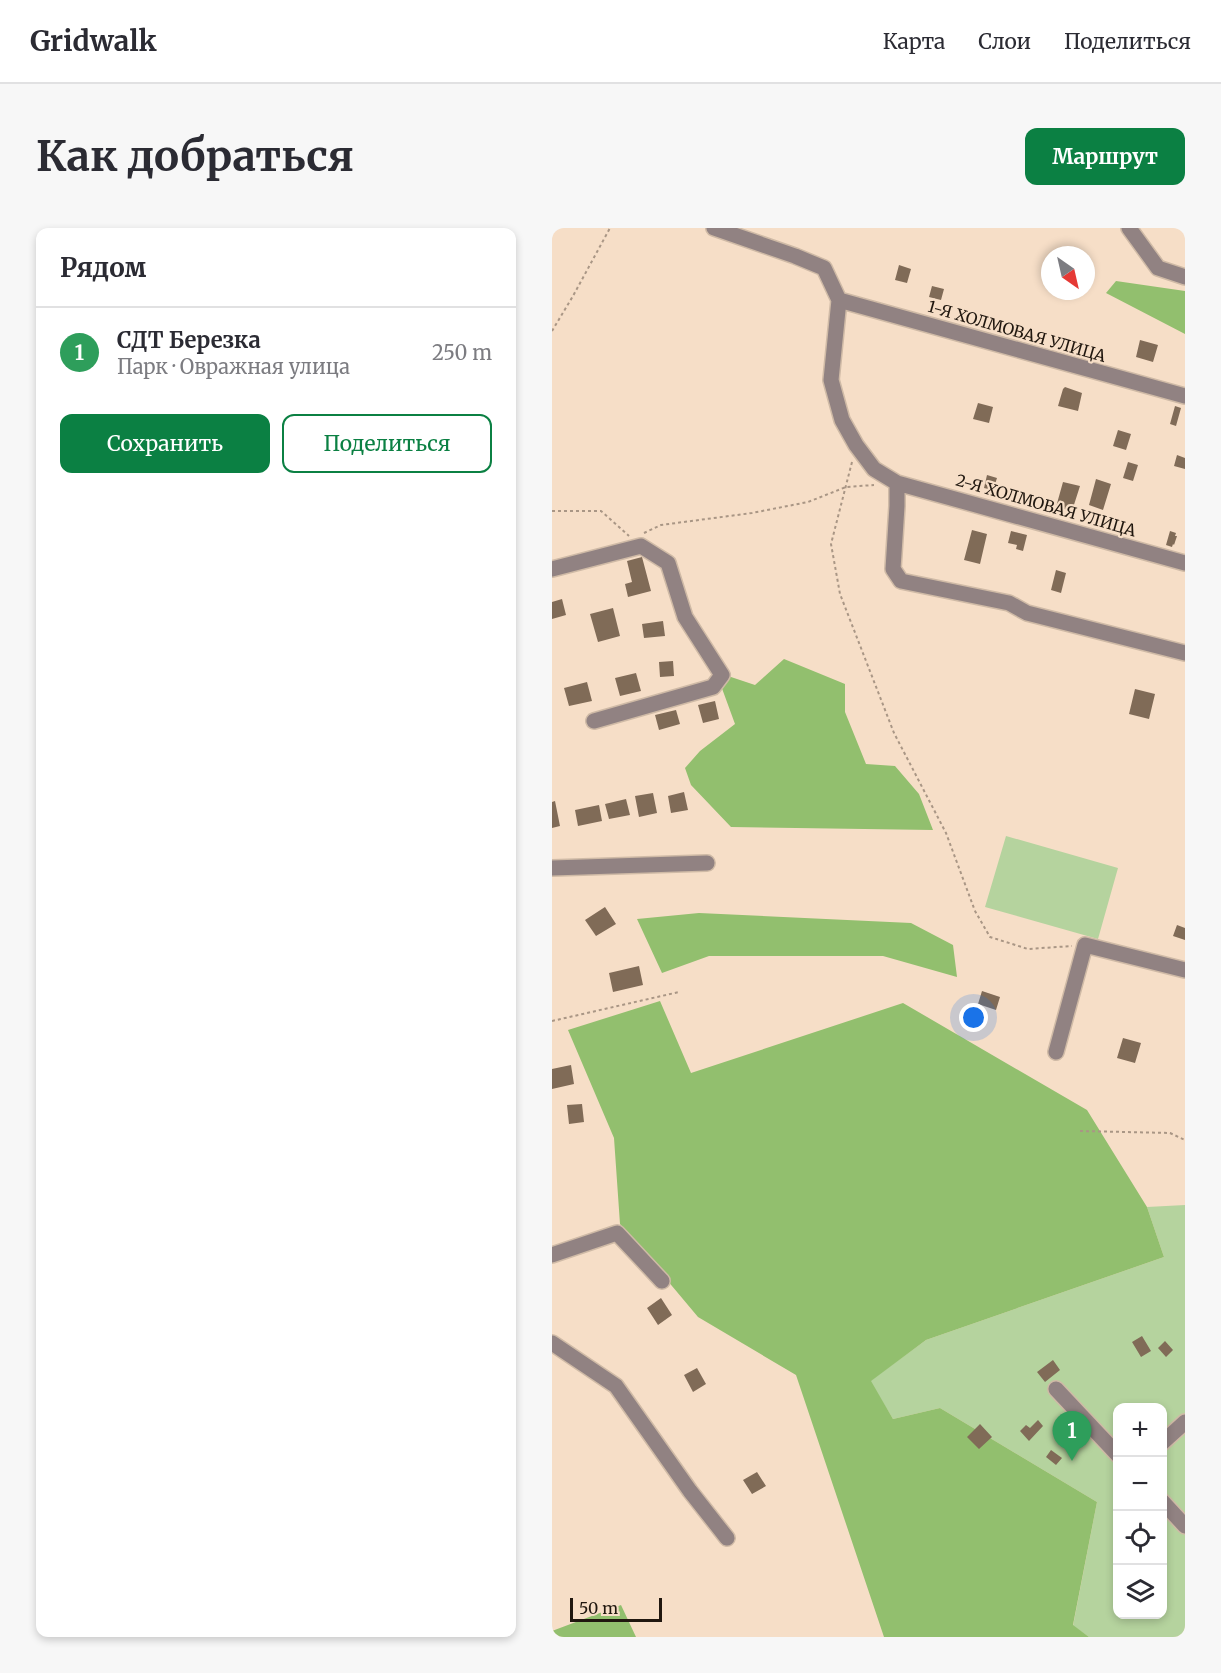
<!DOCTYPE html>
<html lang="ru">
<meta charset="utf-8">
<style>
:root{--surface:#fff;--page:#f7f7f7;--text:#2b2b33;--muted:#7c7c81;--line:#e1e1e2;--accent:#0b8043}
body{margin:0;font-family:Merriweather,serif;background:var(--page);color:var(--text)}
.controls{position:absolute;right:18px;bottom:18px;display:grid;overflow:hidden;border-radius:12px;box-shadow:0 3px 9px #0003}
.controls button{width:54px;height:54px;display:grid;place-items:center;padding:0;border:0;border-bottom:2px solid var(--line);background:var(--surface);color:var(--text);font:30px sans-serif}
.compass{position:absolute;left:489px;top:18px;width:54px;height:54px;border-radius:50%;background:var(--surface);box-shadow:0 3px 9px #0003;rotate:146deg}
.scale{position:absolute;left:18px;bottom:15px;width:92px;box-sizing:border-box;padding-left:6px;border:3px solid #20170f;border-top:0;font-size:16px;line-height:21px;white-space:nowrap;color:#20170f;-webkit-text-stroke:4px #f6dec7;paint-order:stroke}
.you{position:absolute;left:422px;top:790px;width:21px;height:21px;margin:-15px;border:4px solid #fff;border-radius:50%;background:#1a73e8;box-shadow:0 0 0 9px #1a73e833}
.badge{display:grid;place-items:center;width:39px;height:39px;border-radius:50%;background:var(--accent);color:#fff;font-size:20px;font-weight:700}
.pin{position:absolute;translate:-50% -50px;filter:drop-shadow(0 2px 3px #0008)}
.pin::after{content:'';position:absolute;top:32px;width:21px;height:18px;background:inherit;clip-path:polygon(0 0,100% 0,50% 100%)}
.list{margin:0;padding:0;list-style:none}
h2{display:flex;justify-content:space-between;align-items:center;height:78px;margin:0;padding:0 24px;font-size:26px}
h2 small{font-size:20px;font-weight:400;color:var(--muted)}
.list li{display:grid;grid-template-columns:39px 1fr auto;gap:18px;align-items:center;box-sizing:border-box;height:90px;padding:0 24px;border-top:2px solid var(--line)}
.list b{display:block;font-size:22px;white-space:nowrap}
.list p{margin:0;font-size:20px;white-space:nowrap;color:var(--muted)}
.list em{font-size:20px;font-style:normal;color:var(--muted)}
.actions{display:flex;gap:12px;padding:18px 24px}
.actions a{flex:1;padding:14px 0;border:2px solid var(--accent);border-radius:12px;text-align:center;font-size:21px;color:var(--accent)}
.actions .main{background:var(--accent);color:#fff}
.icon{flex:none;width:33px;height:33px;fill:none;stroke:currentColor;stroke-width:2;stroke-linecap:round;stroke-linejoin:round}
.map{position:relative;flex:none;width:633px;height:1409px;overflow:hidden;border-radius:12px}
header{display:flex;align-items:center;gap:36px;box-sizing:border-box;height:84px;padding:0 30px;background:var(--surface);border-bottom:2px solid var(--line)}
header strong{font-size:28px}
nav{display:flex;gap:33px;margin-inline-start:auto;font-size:21px}
.intro{display:flex;align-items:center;justify-content:space-between;box-sizing:border-box;height:144px;padding:0 36px}
h1{margin:0;font-size:42px}
.button{padding:15px 27px;border-radius:12px;background:var(--accent);color:#fff;font-size:21px;font-weight:700}
main{display:flex;gap:36px;padding:0 36px}
aside{flex:1;background:var(--surface);border-radius:12px;box-shadow:0 3px 9px #0003}
.map>svg:first-child{display:block}
.green{fill:#b5d39e;fill-rule:evenodd}
.forest{fill:#92bf6e}
.building{fill:#806b57}
.lines{fill:none;stroke-linecap:round;stroke-linejoin:round}
.minor-casing{stroke:#cfbaa6;stroke-width:18}
.path{stroke:#a99685;stroke-width:2;stroke-dasharray:3 3;stroke-linecap:butt}
.minor{stroke:#918282;stroke-width:15}
.labels{text-anchor:middle;dominant-baseline:central;stroke-width:4.5;stroke-linejoin:round;paint-order:stroke}
.street-label{font-size:16px;fill:#20170f;stroke:#f6dec7}
</style>
<header>
<strong>Gridwalk</strong>
<nav><a>Карта</a><a>Слои</a><a>Поделиться</a></nav>
</header>
<div class="intro"><h1>Как добраться</h1><a class="button">Маршрут</a></div>
<main>
<aside>
<h2>Рядом<small></small></h2>
<ul class="list">
<li><span class="badge" style="background:#2e9e5b">1</span><div><b>СДТ Березка</b><p>Парк · Овражная улица</p></div><em>250 m</em></li>
</ul>
<div class="actions"><a class="main">Сохранить</a><a>Поделиться</a></div>
</aside>
<div class="map">
<svg width="633" height="1409" viewBox="0 0 633 1409">
<rect width="100%" height="100%" fill="#f6dec7"/>
<path class="green" d="M 454,608 L 566,640 L 546,711 L 433,679 Z
M 633,977 L 633,1409 L 537,1409 L 521,1398 L 545,1274 L 388,1180 L 341,1191 L 318,1153 L 374,1112 L 612,1029 L 595,979 ZM 566,1180 L 610,1180 L 610,1386 L 566,1386 Z"/>
<path class="forest" d="M 564,53 L 633,63 L 633,106 L 554,65 Z
M 232,431 L 293,456 L 293,484 L 314,536 L 343,538 L 367,566 L 381,602 L 179,599 L 139,557 L 133,540 L 148,523 L 183,496 L 164,444 L 203,457 Z
M 147,685 L 359,695 L 401,717 L 405,749 L 331,728 L 157,728 L 110,745 L 85,691 Z
M 108,773 L 139,845 L 351,775 L 535,882 L 595,979 L 612,1029 L 374,1112 L 319,1153 L 341,1191 L 388,1180 L 545,1274 L 521,1397 L 537,1409 L 332,1409 L 244,1147 L 146,1089 L 68,996 L 62,910 L 16,802 Z
M 69,1377 L 84,1409 L 0,1409 L 0,1403 Z"/>
<path class="building" d="M 347,37 L 359,41 L 355,55 L 343,52 Z
M 380,58 L 392,61 L 389,72 L 377,69 Z
M 588,112 L 606,117 L 601,134 L 584,129 Z
M 513,159 L 530,165 L 526,183 L 506,178 L 511,161 Z
M 426,175 L 441,179 L 437,195 L 421,191 Z
M 623,178 L 629,180 L 624,198 L 618,196 Z
M 566,202 L 579,206 L 574,222 L 561,218 Z
M 625,227 L 633,230 L 633,241 L 622,238 Z
M 576,234 L 586,237 L 581,253 L 571,250 Z
M 435,247 L 445,250 L 441,262 L 432,260 Z
M 544,251 L 559,256 L 551,282 L 537,277 Z
M 511,254 L 528,258 L 520,283 L 504,279 Z
M 420,302 L 435,306 L 428,336 L 412,332 Z
M 459,303 L 475,307 L 471,323 L 464,321 L 465,317 L 456,315 Z
M 618,303 L 624,305 L 623,308 L 625,308 L 622,317 L 621,316 L 620,319 L 614,317 Z
M 90,329 L 99,363 L 76,369 L 73,356 L 80,354 L 75,333 Z
M 504,342 L 514,345 L 509,365 L 499,362 Z
M 10,371 L 14,387 L 0,391 L 0,374 Z
M 61,380 L 68,408 L 46,414 L 38,386 Z
M 111,393 L 113,408 L 92,410 L 90,396 Z
M 121,433 L 122,448 L 108,449 L 107,434 Z
M 84,445 L 89,463 L 68,468 L 63,450 Z
M 35,454 L 40,473 L 17,478 L 12,460 Z
M 583,461 L 603,466 L 597,491 L 577,486 Z
M 163,473 L 167,491 L 151,495 L 146,477 Z
M 124,482 L 128,496 L 107,502 L 103,487 Z
M 132,564 L 136,582 L 119,585 L 116,568 Z
M 101,565 L 105,585 L 87,589 L 83,568 Z
M 74,571 L 78,587 L 57,591 L 53,576 Z
M 3,573 L 8,598 L 0,600 L 0,574 Z
M 47,577 L 50,593 L 26,598 L 23,582 Z
M 53,679 L 64,696 L 44,708 L 33,692 Z
M 625,697 L 633,700 L 633,712 L 621,708 Z
M 87,738 L 91,757 L 61,764 L 57,745 Z
M 430,763 L 448,769 L 444,782 L 426,776 Z
M 571,810 L 589,815 L 583,835 L 565,830 Z
M 19,837 L 22,856 L 0,861 L 0,841 Z
M 30,876 L 32,894 L 17,896 L 15,877 Z
M 109,1070 L 120,1087 L 106,1097 L 95,1080 Z
M 590,1108 L 599,1123 L 589,1129 L 580,1114 Z
M 613,1113 L 621,1122 L 614,1129 L 606,1120 Z
M 501,1132 L 508,1142 L 493,1154 L 485,1144 Z
M 145,1140 L 154,1156 L 141,1164 L 132,1147 Z
M 486,1192 L 491,1198 L 477,1213 L 468,1203 L 474,1197 L 478,1200 Z
M 428,1196 L 440,1209 L 427,1221 L 415,1209 Z
M 499,1222 L 510,1230 L 504,1237 L 494,1229 Z
M 205,1244 L 214,1258 L 200,1266 L 191,1252 Z"/>
<g class="lines">
<defs>
<path id="minor" d="M 162,0 L 243,28 L 272,40 L 287,72 L 279,152 L 290,192 L 304,217 L 322,241 L 345,255 L 345,278 L 341,341 L 349,353 L 457,375 L 475,385 L 633,425
M 577,0 L 606,40 L 633,49
M 287,72 L 633,168
M 345,255 L 633,335
M 0,341 L 89,318 L 116,335 L 133,389 L 170,447 L 161,459 L 42,493
M 0,640 L 155,635
M 504,824 L 533,717 L 633,742
M 0,1027 L 65,1005 L 110,1053
M 0,1115 L 64,1158 L 138,1263 L 175,1310
M 504,1161 L 566,1227
M 610,1215 L 633,1194
M 610,1273 L 633,1298"/>
</defs>
<use href="#minor" class="minor-casing"/>
<path class="path" d="M 0,103 L 21,68 L 58,0
M 300,234 L 279,316 L 288,366 L 342,505 L 394,605 L 423,683 L 438,709 L 476,721 L 520,718
M 0,283 L 49,283 L 77,308
M 92,305 L 109,297 L 200,285 L 256,274 L 294,259 L 322,257
M 0,793 L 127,764
M 528,903 L 618,905 L 633,912"/>
<use href="#minor" class="minor"/>
</g>
<g class="labels">
<g class="street-label">
<text transform="translate(465 103) rotate(16)">1-Я ХОЛМОВАЯ УЛИЦА</text>
<text transform="translate(494 277) rotate(16)">2-Я ХОЛМОВАЯ УЛИЦА</text>
</g>
</g>
</svg>
<div class="controls">
<button>+</button>
<button>−</button>
<button><svg class="icon" aria-label="locate" viewBox="0 0 24 24"><circle cx="12" cy="12" r="6"/><path d="M12 2v4M12 18v4M2 12h4M18 12h4"/></svg></button>
<button><svg class="icon" aria-label="layers" viewBox="0 0 24 24"><path d="M12 4l9 5-9 5-9-5zM3 14l9 5 9-5"/></svg></button>
</div>
<svg class="compass" viewBox="-18 -18 36 36"><path d="M0-13l5 13h-10z" fill="#e53935"/><path d="M0 13l5-13h-10z" fill="#7c7c81"/></svg>
<div class="scale">50 m</div>
<div class="you"></div>
<div class="pin badge" style="left:520px;top:1233px;background:#2e9e5b">1</div>
</div>
</main>
